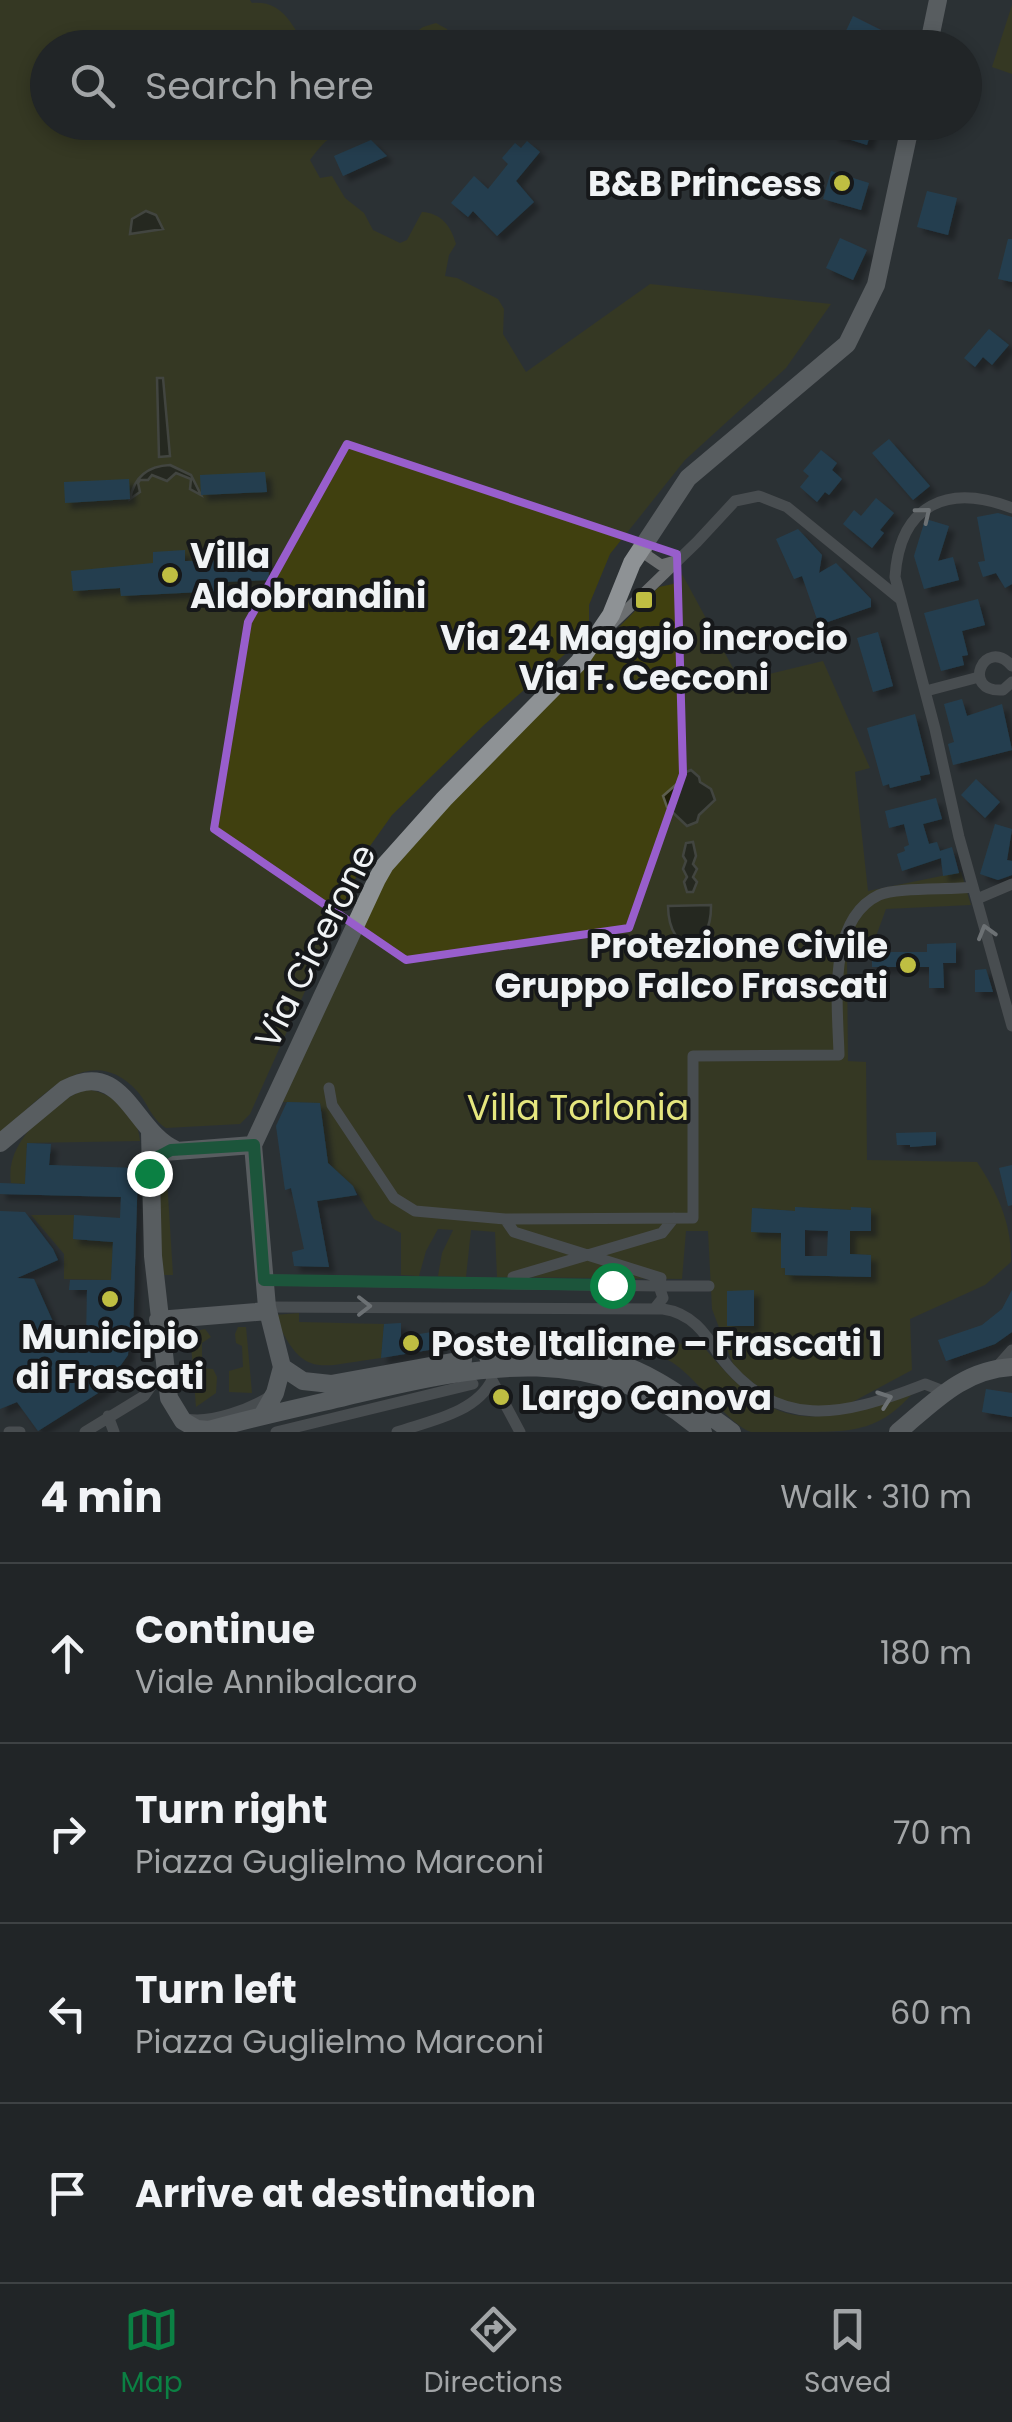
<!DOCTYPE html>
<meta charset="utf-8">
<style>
:root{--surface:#212527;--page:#2d3133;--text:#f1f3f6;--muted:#a2a5a7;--line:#3e4244;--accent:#0b8043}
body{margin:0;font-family:Poppins,sans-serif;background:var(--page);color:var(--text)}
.stop{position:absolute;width:30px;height:30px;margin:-22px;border:8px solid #0b8043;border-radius:50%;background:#fff}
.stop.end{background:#0b8043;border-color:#fff;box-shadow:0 2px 10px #0008}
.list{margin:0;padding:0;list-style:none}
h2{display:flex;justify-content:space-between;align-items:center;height:130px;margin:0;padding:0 40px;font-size:42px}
h2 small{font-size:32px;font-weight:400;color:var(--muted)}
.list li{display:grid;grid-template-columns:65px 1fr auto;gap:30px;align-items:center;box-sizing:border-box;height:180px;padding:0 40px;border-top:2px solid var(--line)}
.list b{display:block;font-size:38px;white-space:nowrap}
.list p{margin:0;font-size:32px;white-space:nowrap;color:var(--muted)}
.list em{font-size:32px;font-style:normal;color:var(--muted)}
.icon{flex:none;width:55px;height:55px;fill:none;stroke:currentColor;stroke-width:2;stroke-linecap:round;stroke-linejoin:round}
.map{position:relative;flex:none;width:1012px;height:1432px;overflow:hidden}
.search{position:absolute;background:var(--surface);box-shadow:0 5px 15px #0003;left:30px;right:30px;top:30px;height:110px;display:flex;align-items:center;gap:25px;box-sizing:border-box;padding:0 35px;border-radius:55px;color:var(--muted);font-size:38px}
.sheet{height:850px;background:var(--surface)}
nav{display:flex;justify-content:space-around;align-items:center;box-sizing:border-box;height:140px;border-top:2px solid var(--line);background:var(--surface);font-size:28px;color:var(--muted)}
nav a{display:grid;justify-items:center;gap:5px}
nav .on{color:var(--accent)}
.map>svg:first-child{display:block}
.green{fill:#40400f;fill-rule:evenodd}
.water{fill:#1e1e07;stroke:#5d5e4e;stroke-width:2.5}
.building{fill:#1a5070;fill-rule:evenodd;filter:url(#shadow)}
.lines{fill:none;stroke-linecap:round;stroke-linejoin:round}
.street{stroke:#6c6f71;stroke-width:11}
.secondary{stroke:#8e9295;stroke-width:18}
.oneway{stroke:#bbbec0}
.route{stroke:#0b8043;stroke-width:12}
.marked{fill:none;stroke:#985ecc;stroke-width:8;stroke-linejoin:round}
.poi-dot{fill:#bfbe42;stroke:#16181a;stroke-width:4}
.labels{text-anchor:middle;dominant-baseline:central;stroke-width:8;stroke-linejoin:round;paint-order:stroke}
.poi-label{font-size:35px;font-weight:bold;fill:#f0f3f5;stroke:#16181a;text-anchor:start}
.street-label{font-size:35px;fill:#f0f3f5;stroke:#16181a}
.park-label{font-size:35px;fill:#e5e67e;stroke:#16181a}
</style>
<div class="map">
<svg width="1012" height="1432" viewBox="0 0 1012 1432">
<defs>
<filter id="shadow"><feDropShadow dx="6" dy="6" stdDeviation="2.5" flood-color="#0009"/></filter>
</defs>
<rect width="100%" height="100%" fill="#2c3134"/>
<path class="green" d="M 0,0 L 250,0 L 252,3 C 284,0 292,27 307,47 L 48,48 L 48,122 L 376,123 L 358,132 C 336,126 323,143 310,160 L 320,178 L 332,176 L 345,198 L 364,213 L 373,230 L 400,243 L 407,240 L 422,212 C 441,213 451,226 456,244 L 449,255 L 445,276 L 457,278 L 498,299 L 504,309 L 503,334 L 526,372 L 650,284 L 831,304 L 786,368 L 685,460 L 610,554 L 589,605 L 589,633 L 484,725 L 392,815 L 370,846 L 250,1114 L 240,1124 L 166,1128 C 151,1119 148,1103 137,1091 C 88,1037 37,1102 0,1134 Z
M 1012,5 L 1012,74 L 992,67 Z
M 436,23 L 447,29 L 454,47 L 394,47 L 423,27 Z
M 682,574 L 740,681 L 823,661 L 870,768 L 855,772 L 868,891 L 961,872 L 971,905 L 886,909 L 868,958 L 847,960 L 848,1061 L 866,1062 L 867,1160 L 977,1162 C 998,1194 1012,1224 1011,1262 L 985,1285 L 910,1319 L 912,1370 L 845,1406 L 785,1409 L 734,1367 L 712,1309 L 708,1231 L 686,1231 L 682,1279 L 497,1277 L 495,1232 L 471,1230 L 466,1277 L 438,1276 L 442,1253 L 453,1230 L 438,1229 L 426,1251 L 419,1276 L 401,1275 L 401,1233 L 374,1219 L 352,1185 L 328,1163 L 320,1103 L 282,1102 L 387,870 L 452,796 L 602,644 L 659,587 L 673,584 ZM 796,1207 L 851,1210 L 852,1207 L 871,1208 L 871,1231 L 850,1231 L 850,1254 L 871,1255 L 871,1277 L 785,1275 L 785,1268 L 781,1268 L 781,1238 L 785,1233 L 752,1232 L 752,1208 L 795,1211 Z
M 86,1089 C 113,1093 138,1112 140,1141 L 27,1143 L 25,1184 L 11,1183 C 4,1142 51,1103 86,1089 Z
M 166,1163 L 173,1275 L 160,1275 L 156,1164 Z
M 31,1215 L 74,1215 L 73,1239 L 113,1242 L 111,1280 L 64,1279 L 64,1254 Z
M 299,1313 L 299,1322 L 384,1324 L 381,1358 C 317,1366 304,1381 274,1315 Z
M 238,1327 L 246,1327 L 252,1393 L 229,1392 L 229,1371 L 243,1367 L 242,1346 L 236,1343 L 235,1334 Z
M 205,1329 L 211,1337 L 202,1343 L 202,1368 L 213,1369 L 217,1377 L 216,1393 L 196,1407 L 190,1332 Z
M 605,1338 L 651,1339 L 695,1346 L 699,1341 C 772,1432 808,1432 918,1387 C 881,1432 855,1432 797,1432 C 783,1432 764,1432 751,1432 C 731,1426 696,1379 676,1365 C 656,1350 628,1347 605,1338 Z"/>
<path class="water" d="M 146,211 L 156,215 L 163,229 L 130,234 L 132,219 Z
M 157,378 L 163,378 L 170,456 L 159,457 Z
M 170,465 L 191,475 L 201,495 L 190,489 L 191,479 L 176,473 L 167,481 L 152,475 L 148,480 L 140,480 L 138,483 L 140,492 L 130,499 C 134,477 147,466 170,465 Z
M 691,770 L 699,777 L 700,782 L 711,789 L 715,800 L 699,815 L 697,822 L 687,826 L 667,807 L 663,796 L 679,782 L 681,774 Z
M 693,842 L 696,856 L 693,864 L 697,869 L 693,877 L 697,882 L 693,892 L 687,892 L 684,882 L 687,877 L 683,869 L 686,861 L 683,856 L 686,843 Z
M 711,905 C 712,955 669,958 668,906 Z"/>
<path class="building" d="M 853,16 L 887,33 L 880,48 L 838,48 Z
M 836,122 L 874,122 L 867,145 L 832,134 Z
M 371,140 L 387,156 L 343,176 L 334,156 Z
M 527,141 L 540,152 L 516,181 L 534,202 L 497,236 L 473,211 L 468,217 L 451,203 L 474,176 L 488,189 L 508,164 L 502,158 L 515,143 L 521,148 Z
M 831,171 L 869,183 L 861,210 L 823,199 Z
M 927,191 L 957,198 L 948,235 L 917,227 Z
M 840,238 L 867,250 L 853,280 L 826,268 Z
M 1008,239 L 1012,239 L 1012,282 L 998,279 Z
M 989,329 L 1009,345 L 992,365 L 983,357 L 975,367 L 964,358 Z
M 889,439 L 930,486 L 913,500 L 872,453 Z
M 821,450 L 837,463 L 832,470 L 842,479 L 829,495 L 825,492 L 817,502 L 800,487 L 809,476 L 803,471 Z
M 265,472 L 267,492 L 201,495 L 200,475 Z
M 129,479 L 130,499 L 65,503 L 64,482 Z
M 876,498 L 894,513 L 880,530 L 884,533 L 872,548 L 843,524 L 854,510 L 861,516 Z
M 998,513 L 1012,517 L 1012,584 L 1005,588 L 996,573 L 983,577 L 978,562 L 985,561 L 977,517 Z
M 929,520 L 949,526 L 938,561 L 953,557 L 959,580 L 924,589 L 914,556 L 924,523 Z
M 798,529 L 822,555 L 819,573 L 836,563 L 871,599 L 871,607 L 819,625 L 802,576 L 794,579 L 776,539 Z
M 185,550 L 185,561 L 268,560 L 269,580 L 222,582 L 222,591 L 121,596 L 120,588 L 73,591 L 71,571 L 153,563 L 153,552 Z
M 978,599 L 985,625 L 962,631 L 968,655 L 962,656 L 964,665 L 941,671 L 924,613 Z
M 878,632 L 893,686 L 873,692 L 857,638 Z
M 962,699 L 967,716 L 1002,704 L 1012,750 L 953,765 L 948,744 L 954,742 L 944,704 Z
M 915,714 L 930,774 L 920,776 L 921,780 L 890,788 L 889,784 L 883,786 L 867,728 Z
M 976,779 L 1000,802 L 985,818 L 961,795 Z
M 936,798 L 942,819 L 923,824 L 929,844 L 937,842 L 940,851 L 952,847 L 959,873 L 943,876 L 941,858 L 902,871 L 897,854 L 905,851 L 904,847 L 909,845 L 904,824 L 889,828 L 885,811 Z
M 995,824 L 1012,829 L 1007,860 L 1012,861 L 1012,875 L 998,880 L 980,874 Z
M 956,943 L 956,963 L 943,963 L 944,988 L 929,988 L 929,967 L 872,967 L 872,952 L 927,952 L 927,944 Z
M 986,969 L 993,992 L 975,992 L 975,970 Z
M 287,1102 L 320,1103 L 328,1163 L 353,1186 L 357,1195 L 317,1201 L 329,1267 L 294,1266 L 292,1252 L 304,1249 L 291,1188 L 285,1190 L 276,1126 Z
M 936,1132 L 936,1145 L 910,1147 L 910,1145 L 897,1145 L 896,1133 Z
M 27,1143 L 51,1144 L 49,1165 L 138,1168 L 133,1333 L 129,1336 L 128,1355 L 103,1390 L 38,1431 L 17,1402 L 0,1409 L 0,1211 L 25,1212 L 53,1249 L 58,1260 L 17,1278 L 34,1279 L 58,1333 L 62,1337 L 71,1326 L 86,1341 L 87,1290 L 69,1290 L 70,1280 L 111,1280 L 113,1242 L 73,1239 L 74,1215 L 120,1218 L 121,1197 L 0,1194 L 0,1183 L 25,1184 Z
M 1012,1165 L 1012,1205 L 1008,1206 L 999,1168 Z
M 795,1207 L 851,1210 L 851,1207 L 871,1208 L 871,1231 L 850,1231 L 850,1254 L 871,1255 L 871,1277 L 785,1275 L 785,1268 L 781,1268 L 781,1233 L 751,1232 L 752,1208 L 795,1211 ZM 805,1230 L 828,1231 L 827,1256 L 805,1256 Z
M 754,1290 L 754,1326 L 727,1326 L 727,1291 Z
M 1012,1290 L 1012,1332 L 995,1344 L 946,1361 L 938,1340 L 982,1325 L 1002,1309 Z
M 401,1323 L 401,1337 L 438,1331 L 441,1348 L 381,1358 L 384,1324 Z
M 986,1389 L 1012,1393 L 1012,1417 L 982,1412 Z"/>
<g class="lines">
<path class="street" d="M 1012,508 C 948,483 900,504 895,577 L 935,729 L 959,837 L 1012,1026
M 649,542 L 645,554 L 661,565 L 675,561
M 611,625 L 697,542 L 735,501 L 759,496 L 787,507 L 900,599
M 1012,666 C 984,635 960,693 1003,690 L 1012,682
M 926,691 L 979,677
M 977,899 L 1012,884
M 329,1088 L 332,1105 L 394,1198 L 415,1211 L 505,1219 L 693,1218 L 693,1056 L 839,1055 C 838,1008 826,920 879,895 C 896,887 950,890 973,887
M 505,1219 L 514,1232 L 661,1278
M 513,1277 L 662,1233 L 674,1218
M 264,1280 L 659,1286 L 663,1298 L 655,1308
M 659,1286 L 709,1286
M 267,1307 L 663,1309 C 691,1313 705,1332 719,1355 C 777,1432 841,1417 925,1384 L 943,1391
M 996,1368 L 1012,1350
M 492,1380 L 520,1432
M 108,1416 L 114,1432
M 186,1419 C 211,1424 251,1409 272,1395
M 9,1432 L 20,1432
M 85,1432 L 144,1396 L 164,1368
M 276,1432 L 473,1384
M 397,1432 C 429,1421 476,1413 492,1380 L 488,1367"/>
<path class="secondary" d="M 928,48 L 938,0
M 150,1132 L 153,1256 L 169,1398 L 183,1421 L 197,1429 L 209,1430 C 258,1416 308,1406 357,1394 C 478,1365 601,1340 703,1432
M 0,1143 L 65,1089 C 124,1057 133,1132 176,1150
M 164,1152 L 253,1145
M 158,1320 L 268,1311
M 488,1357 C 519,1355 551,1352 582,1355 C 639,1361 687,1399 732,1432
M 282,1367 L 303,1381 L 331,1384 L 463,1360
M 262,1416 L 275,1393 L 282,1367 L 267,1307 L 253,1145 L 377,879 L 385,865 L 444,799 L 579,662 L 611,615 L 632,563 L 688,478 L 847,344 L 876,285 L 911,122
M 898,1432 C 934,1402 962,1370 1012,1367"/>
</g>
<defs><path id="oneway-chevron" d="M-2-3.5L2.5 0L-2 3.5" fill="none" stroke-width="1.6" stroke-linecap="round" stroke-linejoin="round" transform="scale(2.5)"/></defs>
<g class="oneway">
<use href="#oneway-chevron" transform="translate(924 514) rotate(-39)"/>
<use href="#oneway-chevron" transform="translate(986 932) rotate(-106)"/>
<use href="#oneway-chevron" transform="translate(364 1306)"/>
<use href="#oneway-chevron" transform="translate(885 1399) rotate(-20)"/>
</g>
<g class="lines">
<path class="route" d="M 149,1173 L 156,1158 L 171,1150 L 254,1145 L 264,1280 L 612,1285"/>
</g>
<path d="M0 0H1012V1432H0ZM 347,444 L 677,554 L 683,774 L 629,928 L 406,960 L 214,829 L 248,622 Z" fill="#2c3134" fill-opacity=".55" fill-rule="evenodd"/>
<path class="marked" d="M 347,444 L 677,554 L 683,774 L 629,928 L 406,960 L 214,829 L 248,622 Z"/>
<g class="poi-dot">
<circle cx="842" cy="183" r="10"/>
<circle cx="170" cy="575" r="10"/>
<rect x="634" y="590" width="20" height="20" rx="5"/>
<circle cx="908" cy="965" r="10"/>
<circle cx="110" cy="1299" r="10"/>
<circle cx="411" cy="1343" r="10"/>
<circle cx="501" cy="1397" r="10"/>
</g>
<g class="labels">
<g class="poi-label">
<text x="822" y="183" text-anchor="end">B&amp;B Princess</text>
<text x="190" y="555">Villa<tspan x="190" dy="40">Aldobrandini</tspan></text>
<text x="644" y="637" text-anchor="middle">Via 24 Maggio incrocio<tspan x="644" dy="40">Via F. Cecconi</tspan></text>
<text x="888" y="945" text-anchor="end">Protezione Civile<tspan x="888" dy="40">Gruppo Falco Frascati</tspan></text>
<text x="110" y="1336" text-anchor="middle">Municipio<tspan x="110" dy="40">di Frascati</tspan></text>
<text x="431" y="1343">Poste Italiane – Frascati 1</text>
<text x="521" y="1397">Largo Canova</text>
</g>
<g class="street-label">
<text transform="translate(315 946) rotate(-63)">Via Cicerone</text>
</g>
<g class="park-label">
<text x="578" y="1107">Villa Torlonia</text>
</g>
</g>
</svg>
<div class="stop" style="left:612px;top:1285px"></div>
<div class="stop end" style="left:149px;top:1173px"></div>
<div class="search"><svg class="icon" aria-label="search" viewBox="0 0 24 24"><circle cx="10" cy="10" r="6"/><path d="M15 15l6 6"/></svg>Search here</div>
</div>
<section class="sheet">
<h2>4 min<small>Walk · 310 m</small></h2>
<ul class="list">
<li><svg class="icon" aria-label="ahead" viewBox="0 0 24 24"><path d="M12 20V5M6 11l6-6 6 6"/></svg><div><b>Continue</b><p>Viale Annibalcaro</p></div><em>180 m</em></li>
<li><svg class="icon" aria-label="right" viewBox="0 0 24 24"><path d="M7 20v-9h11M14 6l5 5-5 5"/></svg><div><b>Turn right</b><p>Piazza Guglielmo Marconi</p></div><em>70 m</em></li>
<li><svg class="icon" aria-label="left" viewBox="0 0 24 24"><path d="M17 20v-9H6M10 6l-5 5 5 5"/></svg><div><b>Turn left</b><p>Piazza Guglielmo Marconi</p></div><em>60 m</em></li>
<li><svg class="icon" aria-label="arrive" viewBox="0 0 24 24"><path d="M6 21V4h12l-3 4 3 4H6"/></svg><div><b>Arrive at destination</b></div></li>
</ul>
</section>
<nav>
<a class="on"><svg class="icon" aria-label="map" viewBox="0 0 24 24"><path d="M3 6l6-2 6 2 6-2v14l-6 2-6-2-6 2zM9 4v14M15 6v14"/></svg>Map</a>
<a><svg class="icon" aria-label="directions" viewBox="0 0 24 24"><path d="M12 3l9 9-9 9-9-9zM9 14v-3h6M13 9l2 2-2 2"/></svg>Directions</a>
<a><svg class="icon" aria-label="saved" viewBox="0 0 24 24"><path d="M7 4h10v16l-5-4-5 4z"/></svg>Saved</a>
</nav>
